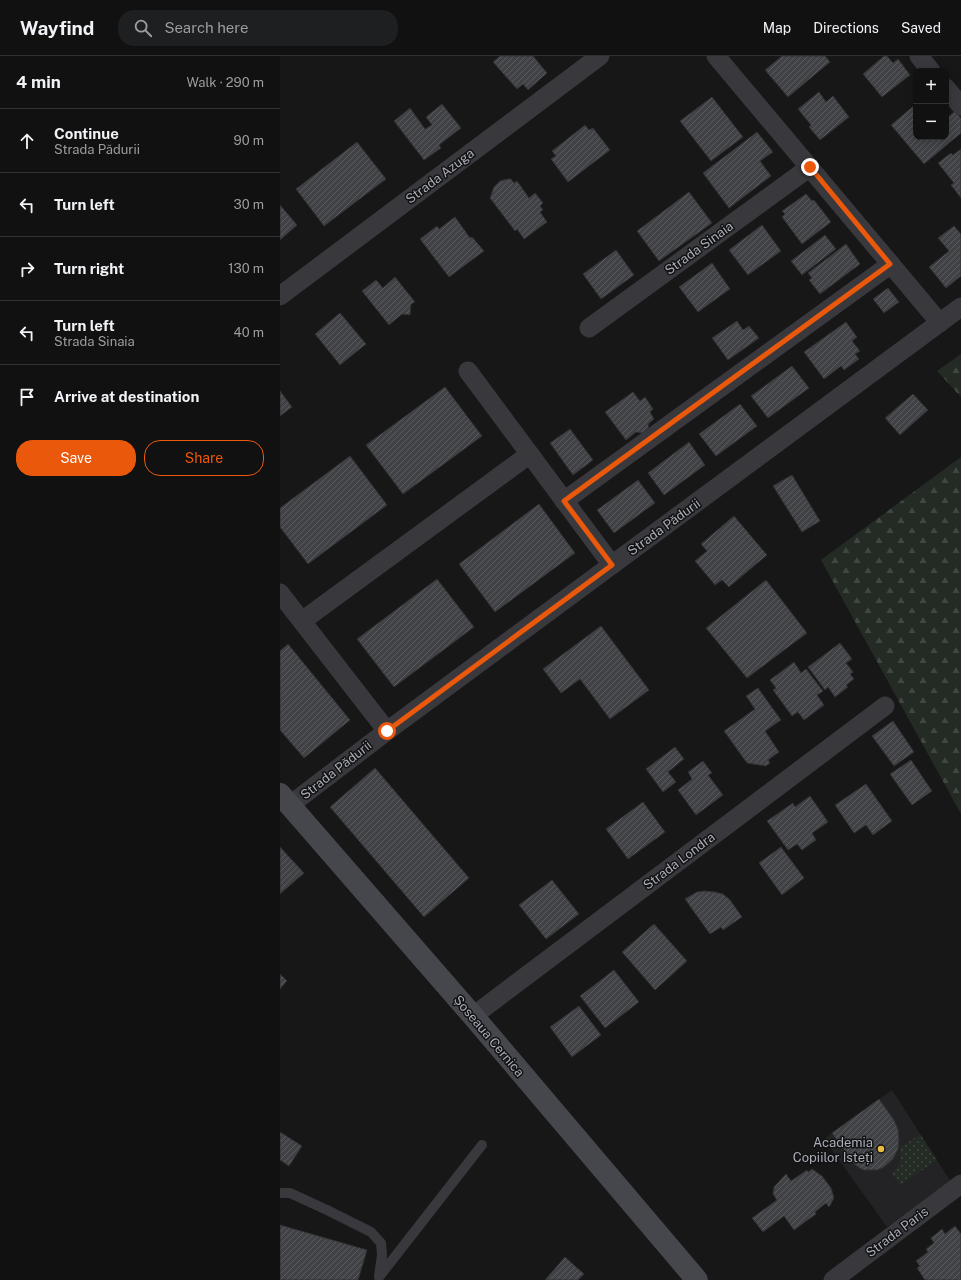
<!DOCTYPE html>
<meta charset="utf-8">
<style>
:root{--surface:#111112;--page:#1e1f20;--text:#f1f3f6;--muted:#9c9d9f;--line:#303132;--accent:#ea580c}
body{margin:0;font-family:"Public Sans",sans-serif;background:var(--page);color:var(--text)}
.controls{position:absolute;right:12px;top:12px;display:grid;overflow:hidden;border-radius:8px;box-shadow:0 2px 10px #0003}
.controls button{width:36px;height:36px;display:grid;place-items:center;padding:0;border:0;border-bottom:1px solid var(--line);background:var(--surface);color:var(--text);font:20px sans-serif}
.stop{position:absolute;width:12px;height:12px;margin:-9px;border:3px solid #ea580c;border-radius:50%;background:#fff}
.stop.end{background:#ea580c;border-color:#fff;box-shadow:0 1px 4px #0008}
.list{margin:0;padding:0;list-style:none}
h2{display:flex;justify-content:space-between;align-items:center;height:52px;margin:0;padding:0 16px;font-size:17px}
h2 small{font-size:13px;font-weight:400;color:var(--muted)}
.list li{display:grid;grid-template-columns:26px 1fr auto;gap:12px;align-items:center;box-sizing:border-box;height:64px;padding:0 16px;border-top:1px solid var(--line)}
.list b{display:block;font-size:15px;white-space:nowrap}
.list p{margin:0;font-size:13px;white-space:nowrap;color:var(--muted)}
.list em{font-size:13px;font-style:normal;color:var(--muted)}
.actions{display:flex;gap:8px;padding:12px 16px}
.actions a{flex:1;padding:9px 0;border:1px solid var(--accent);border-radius:16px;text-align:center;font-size:14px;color:var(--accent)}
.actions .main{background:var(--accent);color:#fff}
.icon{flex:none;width:22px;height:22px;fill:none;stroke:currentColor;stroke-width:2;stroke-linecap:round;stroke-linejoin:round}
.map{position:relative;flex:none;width:681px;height:1224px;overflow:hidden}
header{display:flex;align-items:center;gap:24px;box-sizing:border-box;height:56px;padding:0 20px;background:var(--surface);border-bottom:1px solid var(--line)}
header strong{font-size:19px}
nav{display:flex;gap:22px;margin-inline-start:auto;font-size:14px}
.search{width:280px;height:36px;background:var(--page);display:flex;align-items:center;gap:10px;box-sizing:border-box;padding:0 14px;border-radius:16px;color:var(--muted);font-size:15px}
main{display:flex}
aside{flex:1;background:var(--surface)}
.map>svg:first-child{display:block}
.built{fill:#232325}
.forest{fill:url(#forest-firs)}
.park{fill:url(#park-dots)}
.building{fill:url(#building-hatch);stroke:#313134}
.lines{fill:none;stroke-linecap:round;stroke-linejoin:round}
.lane{stroke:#38383d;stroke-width:10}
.street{stroke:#38383d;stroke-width:19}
.secondary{stroke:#46474d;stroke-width:22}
.route{stroke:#ea580c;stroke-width:5}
.poi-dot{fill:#e9bb3e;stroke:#121213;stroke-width:1.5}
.labels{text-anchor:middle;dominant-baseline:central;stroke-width:3;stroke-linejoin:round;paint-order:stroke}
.street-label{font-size:13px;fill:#a9adb8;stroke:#121213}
.poi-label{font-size:13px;fill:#a9adb8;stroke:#121213;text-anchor:end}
</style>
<header>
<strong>Wayfind</strong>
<div class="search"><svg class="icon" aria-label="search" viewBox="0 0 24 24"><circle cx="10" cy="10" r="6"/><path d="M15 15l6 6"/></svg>Search here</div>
<nav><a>Map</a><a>Directions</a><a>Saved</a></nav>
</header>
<main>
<aside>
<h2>4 min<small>Walk · 290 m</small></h2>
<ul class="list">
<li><svg class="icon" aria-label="ahead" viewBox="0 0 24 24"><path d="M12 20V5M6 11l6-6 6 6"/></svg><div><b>Continue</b><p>Strada Pădurii</p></div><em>90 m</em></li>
<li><svg class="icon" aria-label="left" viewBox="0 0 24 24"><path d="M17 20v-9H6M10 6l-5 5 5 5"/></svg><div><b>Turn left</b></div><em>30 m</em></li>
<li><svg class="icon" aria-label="right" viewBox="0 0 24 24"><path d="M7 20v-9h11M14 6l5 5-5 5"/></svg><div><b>Turn right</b></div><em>130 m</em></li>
<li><svg class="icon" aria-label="left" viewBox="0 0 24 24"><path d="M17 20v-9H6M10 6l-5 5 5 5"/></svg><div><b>Turn left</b><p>Strada Sinaia</p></div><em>40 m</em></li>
<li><svg class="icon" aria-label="arrive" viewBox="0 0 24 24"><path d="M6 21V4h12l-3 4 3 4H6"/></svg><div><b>Arrive at destination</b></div></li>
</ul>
<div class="actions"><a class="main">Save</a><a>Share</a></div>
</aside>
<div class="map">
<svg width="681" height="1224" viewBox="0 0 681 1224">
<defs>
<pattern id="forest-firs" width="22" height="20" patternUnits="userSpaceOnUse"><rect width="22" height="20" fill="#232b24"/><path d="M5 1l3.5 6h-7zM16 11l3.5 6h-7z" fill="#404742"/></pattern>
<pattern id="park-dots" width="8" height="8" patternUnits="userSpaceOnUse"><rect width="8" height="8" fill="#232b24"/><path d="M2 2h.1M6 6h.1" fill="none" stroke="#404742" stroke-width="1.8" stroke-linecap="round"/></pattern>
<pattern id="building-hatch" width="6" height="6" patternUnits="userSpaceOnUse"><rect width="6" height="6" fill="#414245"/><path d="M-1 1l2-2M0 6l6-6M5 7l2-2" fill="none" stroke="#5a5b5e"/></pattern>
</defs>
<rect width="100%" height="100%" fill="#171718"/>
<path class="built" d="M 612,1034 L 671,1126 L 607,1171 L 544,1083 Z"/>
<path class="forest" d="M 681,298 L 681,341 L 657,315 Z
M 681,401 L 681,758 L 541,504 Z"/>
<path class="park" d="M 640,1078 L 657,1104 L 620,1129 L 612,1117 C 621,1110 621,1102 620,1092 Z"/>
<path class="building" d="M 220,0 L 253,0 L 267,17 L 248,34 L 243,28 L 237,33 L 213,6 Z
M 502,0 L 545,0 L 550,6 L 508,41 L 485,14 Z
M 604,0 L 607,0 L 613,7 L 618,3 L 630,19 L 602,41 L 583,18 Z
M 539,36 L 546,46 L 553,40 L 569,61 L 540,84 L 529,71 L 531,69 L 518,53 Z
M 432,41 L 463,81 L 431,105 L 400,65 Z
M 162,48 L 181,72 L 159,89 L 161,92 L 144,104 L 114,65 L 130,52 L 145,73 L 152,69 L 146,61 Z
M 636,48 L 636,81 L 666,81 L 666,63 L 675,55 L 681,62 L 681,77 L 644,108 L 611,69 Z
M 305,69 L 309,74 L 313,72 L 330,94 L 288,126 L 271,103 L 276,100 L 272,95 Z
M 477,76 L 493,96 L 480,105 L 491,120 L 449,152 L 423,117 Z
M 77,86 L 106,123 L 44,170 L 16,133 Z
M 681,93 L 681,142 L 671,129 L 674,127 L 658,107 L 671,97 L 673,99 Z
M 228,123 L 231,123 L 234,127 L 237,125 L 249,142 L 255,137 L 263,147 L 260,150 L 263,154 L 260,156 L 267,166 L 244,183 L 237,173 L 235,175 L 210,142 L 214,131 L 220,125 Z
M 409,136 L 432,167 L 379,205 L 357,175 Z
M 526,138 L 532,145 L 534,144 L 551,166 L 522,188 L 502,161 L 505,158 L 502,155 Z
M 0,149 L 17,169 L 0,184 Z
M 175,161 L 190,182 L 192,181 L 204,195 L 169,221 L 140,183 L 157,170 L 159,173 Z
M 482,169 L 501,195 L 468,219 L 449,194 Z
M 674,170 L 681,178 L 681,220 L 666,232 L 649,211 L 669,195 L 658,182 Z
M 545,179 L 556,193 L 522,219 L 511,205 Z
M 566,188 L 580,208 L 540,238 L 529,224 L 532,222 L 528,217 Z
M 336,194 L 354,219 L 321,243 L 303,218 Z
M 432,207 L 450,233 L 418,256 L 399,231 Z
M 115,221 L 135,246 L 131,248 L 130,259 L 122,258 L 109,269 L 82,235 L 96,224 L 103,232 Z
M 608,232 L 619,246 L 604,257 L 593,243 Z
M 60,257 L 86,288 L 60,309 L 35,278 Z
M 457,265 L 463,274 L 469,270 L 479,282 L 448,304 L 432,282 Z
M 566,266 L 577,281 L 572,285 L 580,295 L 575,298 L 579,303 L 564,314 L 561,310 L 544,323 L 524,296 Z
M 512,310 L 529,332 L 488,362 L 471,340 Z
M 165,331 L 202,380 L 123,438 L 86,389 Z
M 0,335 L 12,351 L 0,360 Z
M 353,336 L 360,345 L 365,341 L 373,353 L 370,356 L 374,363 L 369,367 L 368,372 L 362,377 L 356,376 L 346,384 L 325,356 Z
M 633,338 L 648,354 L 620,379 L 605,362 Z
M 460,348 L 477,370 L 436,400 L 419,378 Z
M 290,373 L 313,404 L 293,419 L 270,387 Z
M 409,386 L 425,409 L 384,439 L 368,417 Z
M 70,400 L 107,449 L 28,508 L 0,471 L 0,452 Z
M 512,419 L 540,465 L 522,476 L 493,430 Z
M 358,424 L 375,447 L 334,477 L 317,454 Z
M 259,448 L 295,497 L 215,556 L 179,508 Z
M 454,460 L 487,499 L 449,531 L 442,524 L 435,529 L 415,505 L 427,495 L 421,488 Z
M 157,523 L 194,571 L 114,631 L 77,583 Z
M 486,524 L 527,577 L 467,622 L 426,572 Z
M 321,570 L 369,634 L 330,663 L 300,623 L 281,637 L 263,613 Z
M 560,587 L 572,603 L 566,607 L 573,616 L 570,618 L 574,623 L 566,629 L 568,631 L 555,641 L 548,631 L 545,634 L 528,611 Z
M 8,588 L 70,664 L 24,702 L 0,674 L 0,595 Z
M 514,606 L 521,617 L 526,613 L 543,635 L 537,639 L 544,649 L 524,664 L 518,656 L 512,660 L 493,634 L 496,632 L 490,624 Z
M 478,632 L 501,664 L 485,675 L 499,696 L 488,704 L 490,707 L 486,710 L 467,707 L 444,675 L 475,653 L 466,640 Z
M 613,665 L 634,696 L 614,710 L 592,680 Z
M 395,691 L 404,703 L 388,716 L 396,726 L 383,736 L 366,713 Z
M 631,704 L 652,735 L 632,749 L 610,718 Z
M 423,705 L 432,717 L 428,719 L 443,739 L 416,759 L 398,734 L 412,723 L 408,716 Z
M 95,712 L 189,822 L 144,861 L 50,751 Z
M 586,728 L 612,765 L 593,779 L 586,769 L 574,777 L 555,749 Z
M 530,740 L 548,766 L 532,777 L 536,784 L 522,794 L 517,788 L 508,794 L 487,765 L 513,747 L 515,751 Z
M 363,746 L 385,776 L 348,803 L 326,773 Z
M 0,791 L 24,817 L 0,838 Z
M 501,791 L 524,822 L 502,839 L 479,807 Z
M 272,824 L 299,858 L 266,883 L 239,849 Z
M 424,835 L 435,836 L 443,838 L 450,844 L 462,861 L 443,874 L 441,871 L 430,878 L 405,843 L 417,836 Z
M 374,868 L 407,905 L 375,934 L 342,896 Z
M 334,914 L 359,946 L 325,972 L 300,940 Z
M 0,918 L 7,925 L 0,933 Z
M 299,950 L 321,979 L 292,1001 L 270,971 Z
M 599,1043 L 614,1064 L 618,1073 L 619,1083 L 618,1093 L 613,1103 L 604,1111 L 597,1114 L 583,1114 L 574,1108 L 552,1077 Z
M 0,1076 L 22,1090 L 9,1110 L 0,1104 Z
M 532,1113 L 542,1120 L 551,1132 L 554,1142 L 549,1151 L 546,1147 L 535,1156 L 536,1158 L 514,1174 L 504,1160 L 483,1176 L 472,1162 L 497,1144 L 493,1138 L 494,1131 L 506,1118 L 511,1125 L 527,1114 L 528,1116 Z
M 0,1169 L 87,1194 L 78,1224 L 0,1224 Z
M 675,1170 L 681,1178 L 681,1224 L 645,1224 L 637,1212 L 640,1210 L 636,1205 L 648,1196 L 646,1193 L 654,1187 L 651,1182 L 662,1173 L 665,1178 Z
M 285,1201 L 304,1218 L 298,1224 L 265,1224 Z"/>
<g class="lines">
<path class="lane" d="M 0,1137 L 10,1137 L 47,1154 L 91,1176 L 101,1187 L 102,1199 L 99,1220
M 99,1221 L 202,1089"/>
<path class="street" d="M 436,0 L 660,267
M 639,0 L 651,15
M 666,32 L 681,50
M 0,240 L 320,0
M 309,272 L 530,111
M 188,315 L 332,509
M 284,445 L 611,208
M 0,537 L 107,675
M 22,565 L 250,398
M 10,749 L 107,675 L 681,251
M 193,960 L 605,650
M 553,1224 L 681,1128"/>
<path class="secondary" d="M 0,738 L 193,960 L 417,1224"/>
</g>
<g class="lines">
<path class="route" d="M 107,675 L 332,509 L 284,445 L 610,208 L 530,111"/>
</g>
<circle class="poi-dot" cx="601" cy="1093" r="4"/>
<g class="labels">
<g class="street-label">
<text transform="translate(160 120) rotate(-37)">Strada Azuga</text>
<text transform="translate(419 192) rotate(-36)">Strada Sinaia</text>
<text transform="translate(384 471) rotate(-36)">Strada Pădurii</text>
<text transform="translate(56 714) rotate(-38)">Strada Pădurii</text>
<text transform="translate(399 805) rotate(-37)">Strada Londra</text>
<text transform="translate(209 980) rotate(50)">Șoseaua Cernica</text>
<text transform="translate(617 1176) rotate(-37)">Strada Paris</text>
</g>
<g class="poi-label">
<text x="593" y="1086">Academia<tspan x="593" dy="15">Copiilor Isteți</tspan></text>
</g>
</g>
</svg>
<div class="controls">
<button>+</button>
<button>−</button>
</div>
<div class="stop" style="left:107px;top:675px"></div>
<div class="stop end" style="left:530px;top:111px"></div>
</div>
</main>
